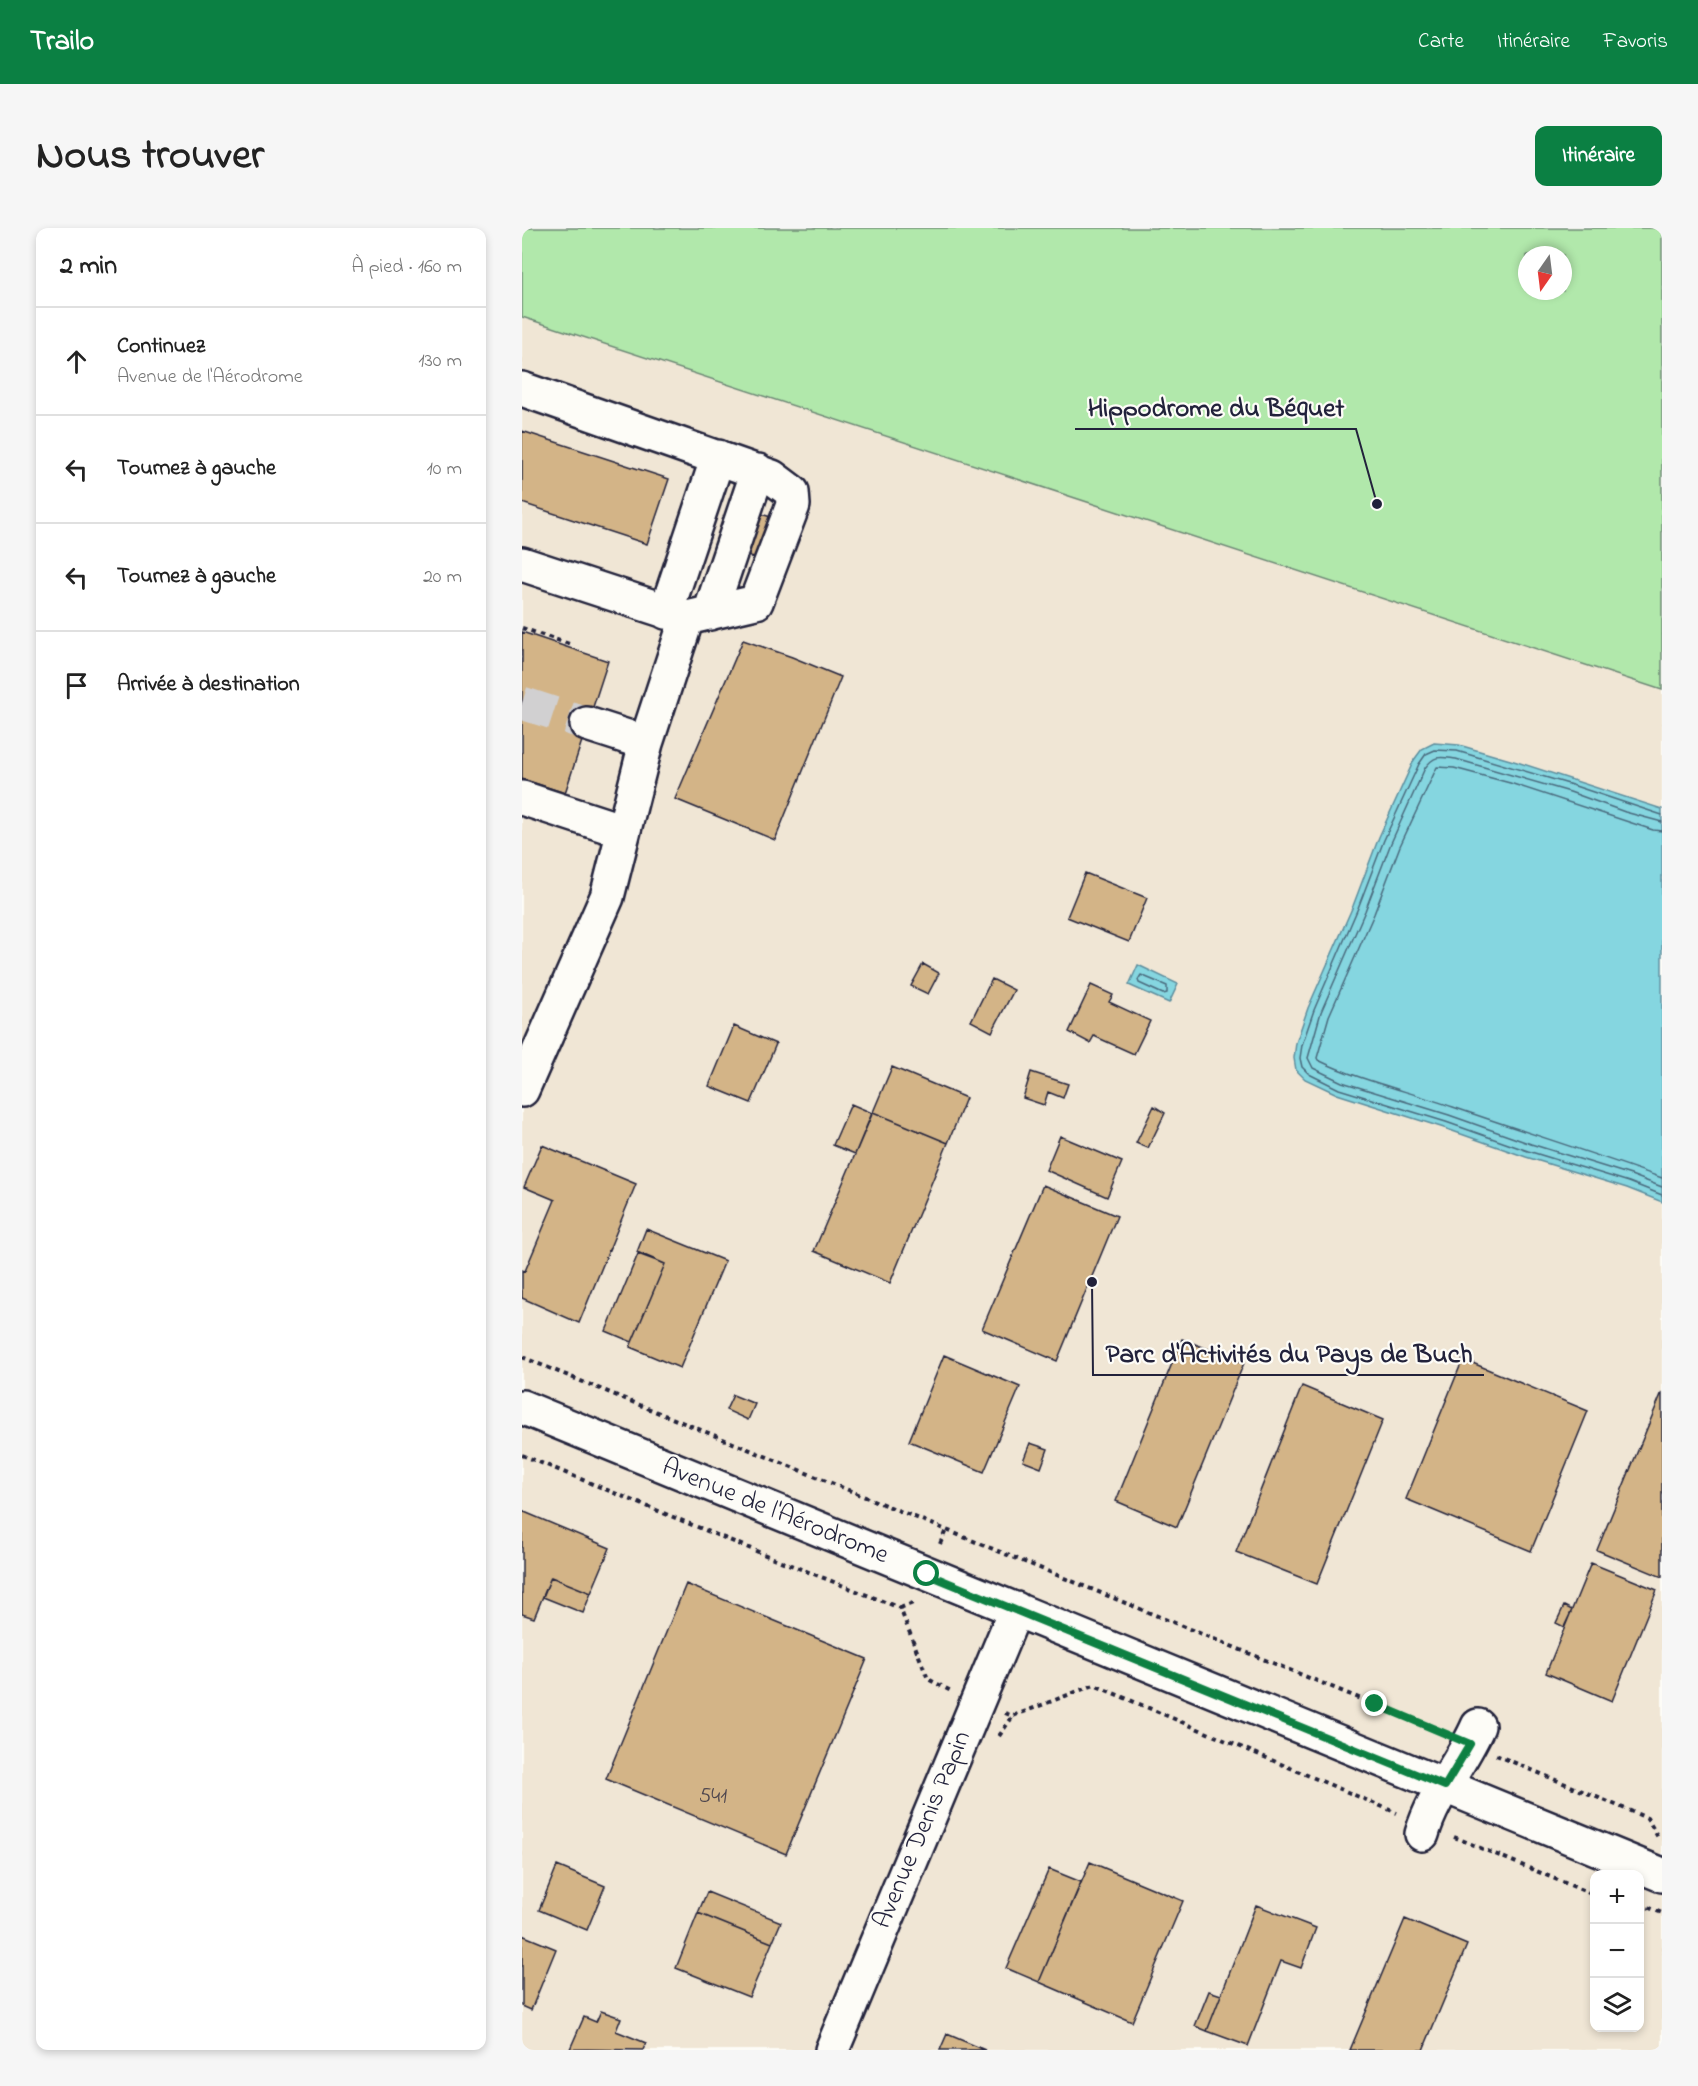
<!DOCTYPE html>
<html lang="fr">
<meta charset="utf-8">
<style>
:root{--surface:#fff;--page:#f6f6f6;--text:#222;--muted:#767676;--line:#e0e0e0;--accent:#0b8043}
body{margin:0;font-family:"Indie Flower",sans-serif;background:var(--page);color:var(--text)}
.controls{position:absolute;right:18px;bottom:18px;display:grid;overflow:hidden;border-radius:12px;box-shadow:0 3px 9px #0003}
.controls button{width:54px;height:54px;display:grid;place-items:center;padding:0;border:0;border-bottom:2px solid var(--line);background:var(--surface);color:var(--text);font:30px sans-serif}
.compass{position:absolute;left:996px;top:18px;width:54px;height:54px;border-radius:50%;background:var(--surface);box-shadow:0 3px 9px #0003;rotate:194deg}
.stop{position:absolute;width:18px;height:18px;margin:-14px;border:4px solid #0b8043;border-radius:50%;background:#fff}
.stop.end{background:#0b8043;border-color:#fff;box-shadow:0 2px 6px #0008}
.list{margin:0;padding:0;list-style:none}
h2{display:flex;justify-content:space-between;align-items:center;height:78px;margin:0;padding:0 24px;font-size:26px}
h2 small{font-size:20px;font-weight:400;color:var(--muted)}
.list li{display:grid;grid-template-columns:39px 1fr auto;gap:18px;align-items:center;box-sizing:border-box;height:108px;padding:0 24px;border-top:2px solid var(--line)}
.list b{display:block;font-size:22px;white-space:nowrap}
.list p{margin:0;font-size:20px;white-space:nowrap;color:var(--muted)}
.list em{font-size:20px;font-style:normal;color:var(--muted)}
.icon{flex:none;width:33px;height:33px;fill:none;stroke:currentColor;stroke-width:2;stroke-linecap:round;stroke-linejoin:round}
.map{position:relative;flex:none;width:1140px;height:1822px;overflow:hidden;border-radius:12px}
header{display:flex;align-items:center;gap:36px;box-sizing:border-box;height:84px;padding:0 30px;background:var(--accent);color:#fff}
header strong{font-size:28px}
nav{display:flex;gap:33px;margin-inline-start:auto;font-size:21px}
.intro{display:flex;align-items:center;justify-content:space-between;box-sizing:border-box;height:144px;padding:0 36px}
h1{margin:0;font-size:42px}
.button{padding:15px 27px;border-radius:12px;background:var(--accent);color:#fff;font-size:21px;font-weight:700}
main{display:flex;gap:36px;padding:0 36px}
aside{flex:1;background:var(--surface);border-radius:12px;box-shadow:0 3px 9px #0003}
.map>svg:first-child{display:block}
.built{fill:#f0e6d5;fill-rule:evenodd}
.green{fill:#b1e8ab;stroke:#6a8573;stroke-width:1.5;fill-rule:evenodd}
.water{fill:#85d6e0;stroke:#5d8e9e;stroke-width:1.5}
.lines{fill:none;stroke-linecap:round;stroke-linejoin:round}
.shore{stroke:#4a6a7d;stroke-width:1.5}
.building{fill:#d3b487;stroke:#22223b;stroke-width:1.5}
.minor-tunnel{stroke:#d1d0d1;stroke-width:33;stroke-dasharray:33 16;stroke-linecap:butt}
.minor-casing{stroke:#22223b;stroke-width:38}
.path{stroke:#22223b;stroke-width:4;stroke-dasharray:4.5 4.5;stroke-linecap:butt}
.minor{stroke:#fdfcf7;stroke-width:33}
.route{stroke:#0b8043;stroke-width:8}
.labels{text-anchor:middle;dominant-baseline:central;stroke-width:4.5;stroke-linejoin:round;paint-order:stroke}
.number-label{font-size:22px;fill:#4e464e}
.street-label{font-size:26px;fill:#22223b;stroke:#fdfcf7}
.leader{fill:none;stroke:#22223b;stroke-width:2}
.callout-dot{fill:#22223b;stroke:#fdfcf7;stroke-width:2}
.callout-label{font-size:27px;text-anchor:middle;font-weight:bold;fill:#22223b;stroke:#fdfcf7;stroke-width:4.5;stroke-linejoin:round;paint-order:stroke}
</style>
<header>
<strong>Trailo</strong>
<nav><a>Carte</a><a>Itinéraire</a><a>Favoris</a></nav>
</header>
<div class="intro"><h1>Nous trouver</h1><a class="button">Itinéraire</a></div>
<main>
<aside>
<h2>2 min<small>À pied · 160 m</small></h2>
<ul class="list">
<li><svg class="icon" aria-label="ahead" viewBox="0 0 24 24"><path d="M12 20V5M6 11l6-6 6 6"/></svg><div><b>Continuez</b><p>Avenue de l'Aérodrome</p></div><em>130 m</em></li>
<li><svg class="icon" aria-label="left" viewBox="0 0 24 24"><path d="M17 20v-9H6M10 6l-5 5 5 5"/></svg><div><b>Tournez à gauche</b></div><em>10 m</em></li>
<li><svg class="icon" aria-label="left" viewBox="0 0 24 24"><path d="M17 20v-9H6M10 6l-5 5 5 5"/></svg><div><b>Tournez à gauche</b></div><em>20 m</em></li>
<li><svg class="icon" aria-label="arrive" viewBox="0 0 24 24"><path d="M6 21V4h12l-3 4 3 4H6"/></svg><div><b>Arrivée à destination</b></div></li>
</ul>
</aside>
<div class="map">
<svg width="1140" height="1822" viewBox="0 0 1140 1822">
<rect width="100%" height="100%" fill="#fdfcf7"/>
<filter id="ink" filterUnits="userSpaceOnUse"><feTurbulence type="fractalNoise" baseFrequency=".0167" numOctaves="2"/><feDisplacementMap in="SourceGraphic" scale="12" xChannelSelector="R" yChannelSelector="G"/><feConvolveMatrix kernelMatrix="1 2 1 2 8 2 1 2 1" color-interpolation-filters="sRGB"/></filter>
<g filter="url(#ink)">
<path class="built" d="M 0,89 L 1140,462 L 1140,1822 L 0,1822 ZM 1072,1646 L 1118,1646 L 1118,1800 L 1072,1800 Z"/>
<path class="green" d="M 0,0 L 1140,0 L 1140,462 L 0,89 ZM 1005,27 L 1041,27 L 1041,63 L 1005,63 Z"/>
<path class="water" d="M 912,515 L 937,517 L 995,534 L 1140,581 L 1140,974 L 1105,960 L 1004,929 L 922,900 L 815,866 L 783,851 L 774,842 L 772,830 L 774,815 L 786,780 L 831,678 L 857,609 L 892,532 L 900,521 Z
M 616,737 L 656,756 L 647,775 L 607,757 Z"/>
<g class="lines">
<path class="shore" d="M 1140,587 L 1050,557 L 935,523 L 913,522 L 904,526 L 897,536 L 862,612 L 836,680 L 792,782 L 780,817 L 778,830 L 780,839 L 787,846 L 817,861 L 924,894 L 1006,923 L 1107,954 L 1140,967
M 1140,594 L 1103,584 L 1048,564 L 934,531 C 919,529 913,526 903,540 L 869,615 L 843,683 L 799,784 L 786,830 L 791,840 L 820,854 L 927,887 L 1009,916 L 1109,947 L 1140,959
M 1140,603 L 1131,602 L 988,555 L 932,540 L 915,539 L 878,618 L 852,686 L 807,788 L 795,830 L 796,832 C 839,853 886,863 931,879 C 1000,903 1071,925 1140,950
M 619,747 L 645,758 L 645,765 L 641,766 L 617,755 L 616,752 Z"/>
</g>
<path class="building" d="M 0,203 L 147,251 L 125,316 L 0,275 Z
M 236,285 L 252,290 L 238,332 L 222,327 Z
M 0,404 L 86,433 L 43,565 L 0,551 Z
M 221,412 L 270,429 L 319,449 L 253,612 L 153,571 Z
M 563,645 L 625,670 L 607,714 L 545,689 Z
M 401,736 L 417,745 L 406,766 L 389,758 Z
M 470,751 L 492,762 L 470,804 L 449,793 Z
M 569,757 L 591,767 L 587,774 L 628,793 L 612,826 L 572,808 L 568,815 L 547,804 Z
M 212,798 L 254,816 L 229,875 L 187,858 Z
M 370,839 L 444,870 L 426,915 L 351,884 Z
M 509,844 L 546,856 L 541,870 L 526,864 L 522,877 L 501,870 Z
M 329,876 L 350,885 L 333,926 L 311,917 Z
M 632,878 L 643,885 L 626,920 L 614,915 Z
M 351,884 L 426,915 L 368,1055 L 292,1023 Z
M 538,908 L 600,934 L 585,969 L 524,942 Z
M 20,917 L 114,956 L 57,1095 L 0,1070 L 0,1042 L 3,1043 L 33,972 L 2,959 Z
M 521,957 L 595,988 L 535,1133 L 460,1101 Z
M 124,1001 L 203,1033 L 158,1140 L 108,1119 L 143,1036 L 115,1024 Z
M 116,1026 L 143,1036 L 110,1114 L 84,1103 Z
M 660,1111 L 722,1135 L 655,1299 L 594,1273 Z
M 422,1127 L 498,1159 L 462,1244 L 387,1213 Z
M 941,1131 L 1066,1183 L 1009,1323 L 884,1271 Z
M 780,1158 L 861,1192 L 795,1356 L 714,1324 Z
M 1140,1164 L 1140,1349 L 1075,1322 Z
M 211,1167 L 233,1176 L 226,1192 L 204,1182 Z
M 508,1215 L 526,1221 L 519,1240 L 501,1233 Z
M 0,1283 L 88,1320 L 69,1365 L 29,1349 L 12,1390 L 0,1386 Z
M 1069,1335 L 1135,1362 L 1090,1473 L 1024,1445 Z
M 29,1349 L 69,1365 L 61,1385 L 21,1369 Z
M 164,1356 L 345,1431 L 264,1626 L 84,1551 Z
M 1042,1378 L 1050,1382 L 1042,1399 L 1034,1395 Z
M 568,1634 L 661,1673 L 610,1794 L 517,1754 Z
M 35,1638 L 83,1658 L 65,1702 L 17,1682 Z
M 527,1641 L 559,1654 L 517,1754 L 484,1740 Z
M 185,1664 L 259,1694 L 250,1715 L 176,1685 Z
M 734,1677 L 794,1700 L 779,1740 L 759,1733 L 726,1818 L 685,1803 Z
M 176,1685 L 250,1715 L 227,1769 L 154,1740 Z
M 883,1691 L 945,1717 L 901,1822 L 828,1822 Z
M 0,1707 L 34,1721 L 9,1782 L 0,1778 Z
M 687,1763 L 699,1767 L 685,1803 L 673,1798 Z
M 79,1783 L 99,1790 L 94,1803 L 124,1815 L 121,1822 L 48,1821 L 62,1789 L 74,1794 Z
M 425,1806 L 463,1822 L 418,1822 Z"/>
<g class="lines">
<path class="minor-tunnel" d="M 0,475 L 65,496"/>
<defs>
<path id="minor" d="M 0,161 L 250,249 L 270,264 L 271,277 L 234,374 L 165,390 L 124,515 L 85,669 L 0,862
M 0,336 L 165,390
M 144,384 L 196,229
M 188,385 L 236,243
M 65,496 L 124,515
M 0,570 L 101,603
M 0,1179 L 1140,1647
M 900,1606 C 911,1567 940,1535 956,1498
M 310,1822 L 494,1381"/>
</defs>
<use href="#minor" class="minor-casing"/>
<path class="path" d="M 0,400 L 50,417
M 0,1129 L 920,1504
M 0,1227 L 251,1330 L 378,1380 L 406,1451 L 429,1463
M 418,1316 L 424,1302
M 378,1380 L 391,1375 L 393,1373
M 483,1485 L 491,1488 L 572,1457 L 875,1585
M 477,1508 L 491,1488
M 974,1527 L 1125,1590 L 1137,1611
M 932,1609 L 1072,1667
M 1118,1676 L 1140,1685"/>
<use href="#minor" class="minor"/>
</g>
</g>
<g class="lines" filter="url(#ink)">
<path class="route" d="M 405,1346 L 923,1558 L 948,1516 L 853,1476"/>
</g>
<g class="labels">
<g class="number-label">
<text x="191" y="1569">541</text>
</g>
<g class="street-label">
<text transform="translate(253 1284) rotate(22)">Avenue de l'Aérodrome</text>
<text transform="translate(401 1602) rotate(-67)">Avenue Denis Papin</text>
</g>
</g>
<path class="leader" d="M855 276L834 201H553M570 1054L571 1147H962"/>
<g class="callout-dot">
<circle cx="855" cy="276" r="6"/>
<circle cx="570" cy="1054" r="6"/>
</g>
<g class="callout-label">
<text x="694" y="188">Hippodrome du Béquet</text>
<text x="767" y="1134">Parc d'Activités du Pays de Buch</text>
</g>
</svg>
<div class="controls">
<button>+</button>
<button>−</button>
<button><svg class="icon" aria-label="layers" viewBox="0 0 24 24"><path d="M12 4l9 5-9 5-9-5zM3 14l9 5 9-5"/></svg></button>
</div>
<svg class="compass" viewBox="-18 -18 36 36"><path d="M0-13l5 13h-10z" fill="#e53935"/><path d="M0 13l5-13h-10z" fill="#767676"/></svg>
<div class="stop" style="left:405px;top:1346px"></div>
<div class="stop end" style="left:853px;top:1476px"></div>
</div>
</main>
